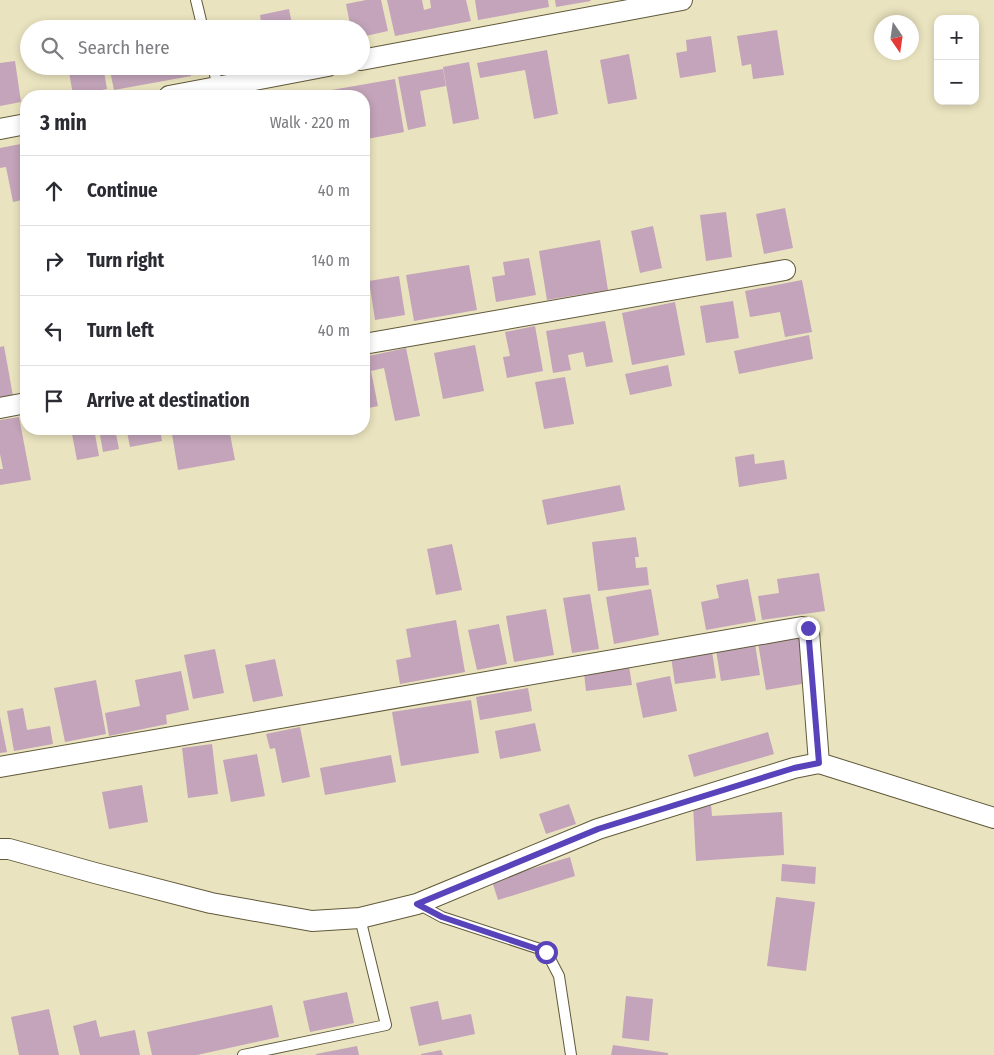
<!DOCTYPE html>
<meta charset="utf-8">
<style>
:root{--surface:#fff;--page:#f2f2f3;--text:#2b2b33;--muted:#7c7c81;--line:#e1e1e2}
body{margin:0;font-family:"Fira Sans Condensed",sans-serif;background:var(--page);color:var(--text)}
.controls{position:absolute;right:15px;top:15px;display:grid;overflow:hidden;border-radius:10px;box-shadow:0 2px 8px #0003}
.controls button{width:45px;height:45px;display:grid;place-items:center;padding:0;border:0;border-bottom:1px solid var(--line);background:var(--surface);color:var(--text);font:25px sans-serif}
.compass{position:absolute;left:874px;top:15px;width:45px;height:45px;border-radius:50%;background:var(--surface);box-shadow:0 2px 8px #0003;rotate:167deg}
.stop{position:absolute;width:15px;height:15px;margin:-11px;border:4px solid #5843bb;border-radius:50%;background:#fff}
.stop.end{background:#5843bb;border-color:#fff;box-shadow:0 1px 5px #0008}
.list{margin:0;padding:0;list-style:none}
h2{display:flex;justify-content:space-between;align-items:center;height:65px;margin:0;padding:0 20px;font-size:21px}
h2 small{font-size:16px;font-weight:400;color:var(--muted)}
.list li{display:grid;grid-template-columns:32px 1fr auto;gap:15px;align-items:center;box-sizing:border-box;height:70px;padding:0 20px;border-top:1px solid var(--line)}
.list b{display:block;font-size:19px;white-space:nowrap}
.list em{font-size:16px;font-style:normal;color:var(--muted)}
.icon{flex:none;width:28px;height:28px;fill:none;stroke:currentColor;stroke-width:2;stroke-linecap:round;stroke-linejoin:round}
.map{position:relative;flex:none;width:994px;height:1055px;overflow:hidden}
.search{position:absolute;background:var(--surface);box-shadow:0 2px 8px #0003;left:20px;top:20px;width:350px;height:55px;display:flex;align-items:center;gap:12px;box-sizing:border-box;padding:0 18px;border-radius:28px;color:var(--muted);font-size:19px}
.panel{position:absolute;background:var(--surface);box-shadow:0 2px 8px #0003;left:20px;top:90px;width:350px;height:345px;border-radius:20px}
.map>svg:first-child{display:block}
.building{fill:#c3a4ba}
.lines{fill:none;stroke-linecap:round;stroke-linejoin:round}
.service-casing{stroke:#60593a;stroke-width:12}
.minor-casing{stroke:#60593a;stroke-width:22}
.service{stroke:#fff;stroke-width:10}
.minor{stroke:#fff;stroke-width:20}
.route{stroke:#5843bb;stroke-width:6}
</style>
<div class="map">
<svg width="994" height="1055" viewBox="0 0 994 1055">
<rect width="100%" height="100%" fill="#eae3bf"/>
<path class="building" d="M 366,0 L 381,0 L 388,31 L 361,37 L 361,29 L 351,29 L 346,4 Z
M 387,0 L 422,0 L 424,10 L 431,8 L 430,0 L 466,0 L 471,21 L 395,36 Z
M 475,0 L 548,0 L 549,7 L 478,20 Z
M 555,0 L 590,0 L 591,1 L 556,7 Z
M 289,9 L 293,29 L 262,29 L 260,15 Z
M 777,30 L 784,75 L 753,79 L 751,64 L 742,66 L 737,36 Z
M 711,36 L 716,72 L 680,78 L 676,53 L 687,51 L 686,40 Z
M 547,50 L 558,114 L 534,119 L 525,70 L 480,78 L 477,63 Z
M 629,54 L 637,99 L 608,104 L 600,60 Z
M 15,61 L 21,102 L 0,106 L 0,63 Z
M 469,62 L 479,119 L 453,124 L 443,67 Z
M 68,66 L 103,66 L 107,89 L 73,95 Z
M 109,66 L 129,66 L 130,69 L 147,66 L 190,66 L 191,76 L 114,90 Z
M 443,69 L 446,86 L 420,91 L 426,126 L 408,130 L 398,77 Z
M 395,79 L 404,132 L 367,139 L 364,122 L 364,96 L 320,96 L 320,92 Z
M 305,91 L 306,96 L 284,96 L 284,95 Z
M 26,143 L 26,199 L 13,202 L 6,167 L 0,168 L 0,148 Z
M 785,208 L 793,248 L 764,254 L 756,214 Z
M 726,212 L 732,257 L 706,261 L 700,215 Z
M 653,226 L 662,268 L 640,273 L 631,231 Z
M 600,240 L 608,290 L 547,300 L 539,251 Z
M 529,258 L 536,295 L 496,302 L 492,277 L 505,275 L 503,262 Z
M 469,265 L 477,310 L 414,321 L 406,275 Z
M 399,276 L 405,315 L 375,320 L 369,281 Z
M 802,280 L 812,332 L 785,337 L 780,312 L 750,317 L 745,291 Z
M 733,301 L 739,338 L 706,343 L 700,306 Z
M 675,302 L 685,355 L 632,365 L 622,313 Z
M 605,321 L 613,362 L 586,367 L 583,352 L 568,355 L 571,370 L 553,373 L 546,331 Z
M 535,326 L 543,371 L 507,378 L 503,357 L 510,356 L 505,332 Z
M 809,335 L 813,359 L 739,374 L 734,351 Z
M 475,345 L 484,391 L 443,399 L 434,353 Z
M 4,346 L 13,396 L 0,398 L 0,347 Z
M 406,348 L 420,416 L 395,421 L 384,368 L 371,371 L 378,406 L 364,409 L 364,357 Z
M 668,365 L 672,386 L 630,395 L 625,374 Z
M 565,377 L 574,424 L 544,429 L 535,382 Z
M 19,417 L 31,480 L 0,485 L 0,469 L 3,469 L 0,454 L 0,420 Z
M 71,429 L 94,429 L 99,456 L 77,460 Z
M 99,429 L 160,429 L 162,441 L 130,447 L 127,432 L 116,434 L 119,449 L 103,452 Z
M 181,429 L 229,429 L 235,460 L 178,470 L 172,434 L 182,432 Z
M 754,454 L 755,464 L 784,460 L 787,479 L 739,487 L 735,457 Z
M 620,485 L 625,510 L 547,525 L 542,500 Z
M 636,537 L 639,557 L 635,557 L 636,568 L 647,567 L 649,585 L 598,591 L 592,542 Z
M 452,544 L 462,590 L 436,595 L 427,549 Z
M 819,573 L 825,611 L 762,620 L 758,596 L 779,593 L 777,579 Z
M 748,579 L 756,621 L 706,630 L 701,602 L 719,598 L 716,585 Z
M 651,589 L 659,635 L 614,644 L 606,597 Z
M 590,594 L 599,649 L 572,653 L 563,598 Z
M 546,609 L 554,655 L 514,662 L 506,616 Z
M 456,620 L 465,672 L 400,684 L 396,660 L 411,657 L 406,629 Z
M 499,624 L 507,664 L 477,670 L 468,630 Z
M 801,636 L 808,683 L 766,690 L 758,643 Z
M 755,644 L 760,675 L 721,681 L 716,650 Z
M 215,649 L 224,693 L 193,699 L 184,655 Z
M 712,651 L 716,678 L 675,684 L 671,657 Z
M 275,659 L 283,696 L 253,702 L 245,665 Z
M 629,666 L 632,685 L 586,691 L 584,673 Z
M 181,671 L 189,710 L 166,715 L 167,724 L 109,736 L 105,713 L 140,706 L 135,680 Z
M 670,676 L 677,711 L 643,718 L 636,683 Z
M 96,680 L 106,734 L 65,742 L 54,688 Z
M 528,688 L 532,711 L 480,720 L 476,697 Z
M 471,700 L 479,753 L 401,766 L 392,712 Z
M 23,708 L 27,730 L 50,726 L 53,744 L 14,751 L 7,711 Z
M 0,717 L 7,752 L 0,753 Z
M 535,723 L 541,751 L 500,759 L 495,731 Z
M 300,727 L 310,777 L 282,783 L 275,748 L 270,749 L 266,734 Z
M 768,732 L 774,754 L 694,777 L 688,755 Z
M 212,744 L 218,794 L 188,798 L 182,748 Z
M 257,754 L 265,796 L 231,802 L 223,760 Z
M 391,755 L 396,782 L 325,795 L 320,768 Z
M 142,785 L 148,822 L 109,829 L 102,792 Z
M 569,804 L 576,824 L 546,834 L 539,814 Z
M 711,804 L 712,816 L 782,812 L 784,855 L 696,861 L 693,805 Z
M 570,857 L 575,876 L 498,900 L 492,881 Z
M 782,864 L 816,867 L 815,884 L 781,881 Z
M 776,897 L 815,902 L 806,971 L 767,966 Z
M 347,992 L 354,1023 L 310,1032 L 303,1001 Z
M 626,996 L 653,999 L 649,1041 L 622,1038 Z
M 438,1001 L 442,1020 L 471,1014 L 475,1034 L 419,1046 L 410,1007 Z
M 272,1005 L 279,1037 L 197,1055 L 152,1055 L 147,1032 Z
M 49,1009 L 59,1055 L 19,1055 L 11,1017 Z
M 96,1020 L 100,1037 L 135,1030 L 140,1055 L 80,1055 L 73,1026 Z
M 613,1045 L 668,1053 L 668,1055 L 611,1055 Z
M 357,1046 L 359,1055 L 316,1055 L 316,1054 Z
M 441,1050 L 443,1055 L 421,1055 L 421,1054 Z"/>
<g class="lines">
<defs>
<path id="service" d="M 196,0 L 203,29
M 213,66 L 218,87
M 418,904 L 442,917 L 546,951 L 559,976 L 571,1055
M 243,1055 L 386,1025 L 360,918"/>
<path id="minor" d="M 361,60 L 682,0
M 169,96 L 328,66
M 0,129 L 26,124
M 364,344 L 785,270
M 0,408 L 26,403
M 0,767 L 802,627 L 808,628 L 809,632 L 819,763 L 994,818
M 0,849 L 9,849 L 95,873 L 211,903 L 312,921 L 360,918 L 417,904 L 598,829 L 794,768 L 819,763"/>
</defs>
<use href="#service" class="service-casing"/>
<use href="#minor" class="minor-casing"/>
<use href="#service" class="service"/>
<use href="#minor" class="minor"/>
</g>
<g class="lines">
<path class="route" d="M 546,952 L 442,917 L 417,904 L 598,829 L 794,768 L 819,763 L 808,628"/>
</g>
</svg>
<div class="controls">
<button>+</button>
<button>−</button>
</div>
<svg class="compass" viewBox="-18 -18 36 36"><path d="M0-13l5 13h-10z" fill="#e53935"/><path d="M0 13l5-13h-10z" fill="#7c7c81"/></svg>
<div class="stop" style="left:546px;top:952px"></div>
<div class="stop end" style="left:808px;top:628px"></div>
<div class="search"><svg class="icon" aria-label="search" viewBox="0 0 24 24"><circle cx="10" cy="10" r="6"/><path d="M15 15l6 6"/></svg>Search here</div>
<section class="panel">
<h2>3 min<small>Walk · 220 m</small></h2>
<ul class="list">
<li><svg class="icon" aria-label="ahead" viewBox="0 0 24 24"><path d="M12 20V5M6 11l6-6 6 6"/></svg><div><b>Continue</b></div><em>40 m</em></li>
<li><svg class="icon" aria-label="right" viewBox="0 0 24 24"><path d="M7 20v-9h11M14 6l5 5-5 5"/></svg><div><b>Turn right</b></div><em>140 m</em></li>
<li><svg class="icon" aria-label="left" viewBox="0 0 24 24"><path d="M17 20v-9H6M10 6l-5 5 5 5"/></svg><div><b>Turn left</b></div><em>40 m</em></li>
<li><svg class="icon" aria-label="arrive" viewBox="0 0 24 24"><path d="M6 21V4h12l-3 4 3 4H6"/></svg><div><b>Arrive at destination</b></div></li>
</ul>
</section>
</div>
